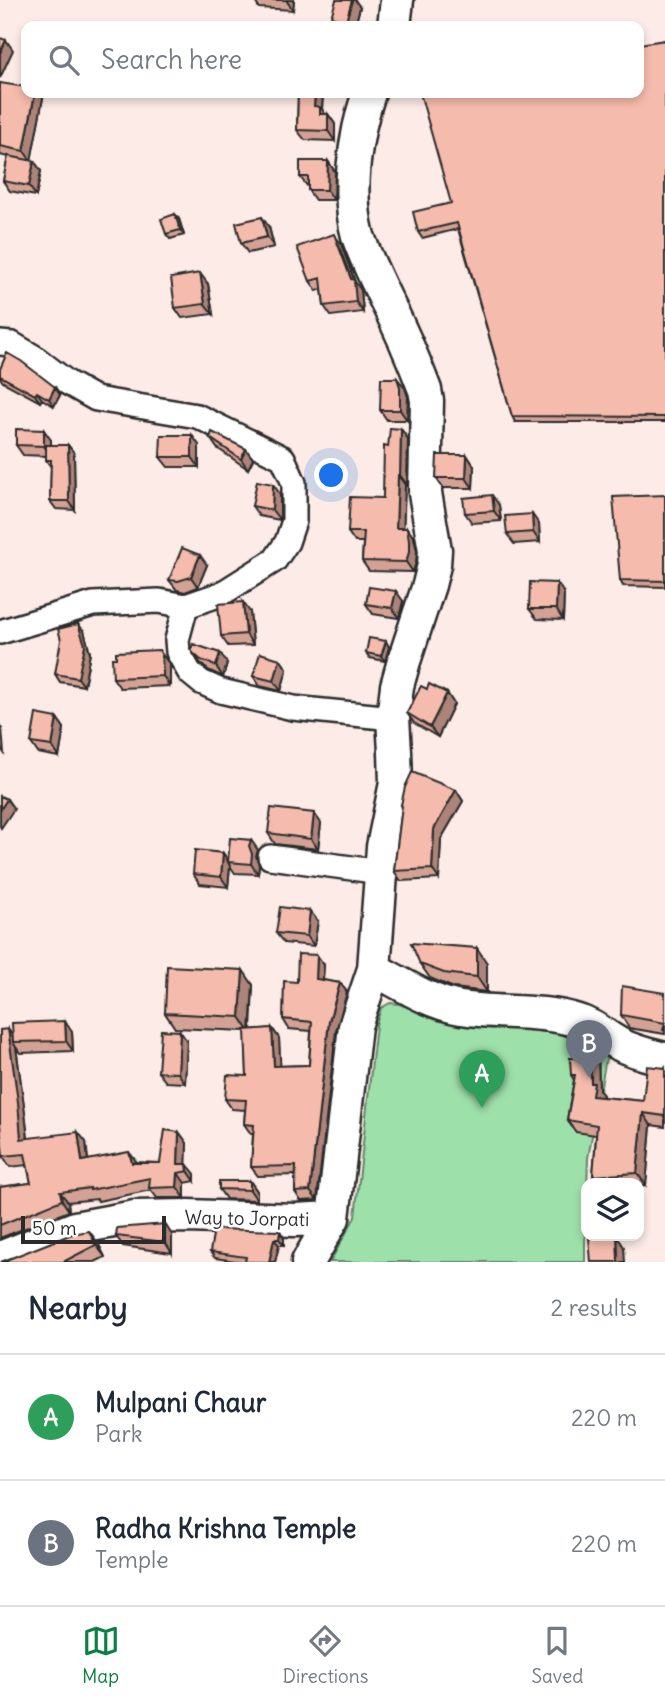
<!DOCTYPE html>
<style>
:root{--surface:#fff;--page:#f2f2f3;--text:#1f2937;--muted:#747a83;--line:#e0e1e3;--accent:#0b8043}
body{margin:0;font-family:Delius,sans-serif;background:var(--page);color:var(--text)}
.controls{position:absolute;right:21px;bottom:21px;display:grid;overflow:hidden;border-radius:14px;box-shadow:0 4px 10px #0003}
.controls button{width:63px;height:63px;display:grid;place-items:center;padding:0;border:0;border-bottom:2px solid var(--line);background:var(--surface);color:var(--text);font:35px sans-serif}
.scale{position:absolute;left:21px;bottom:18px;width:145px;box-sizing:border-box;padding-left:7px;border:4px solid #2b2b2b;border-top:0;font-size:19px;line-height:24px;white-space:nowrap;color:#2b2b2b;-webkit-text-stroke:5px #fff;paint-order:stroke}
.you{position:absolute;left:332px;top:476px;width:24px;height:24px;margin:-18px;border:5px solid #fff;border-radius:50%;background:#1a73e8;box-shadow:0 0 0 10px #1a73e833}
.badge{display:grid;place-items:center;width:46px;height:46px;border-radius:50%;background:var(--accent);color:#fff;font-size:23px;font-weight:700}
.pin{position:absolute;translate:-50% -58px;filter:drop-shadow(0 2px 4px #0008)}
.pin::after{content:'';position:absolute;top:37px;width:24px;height:21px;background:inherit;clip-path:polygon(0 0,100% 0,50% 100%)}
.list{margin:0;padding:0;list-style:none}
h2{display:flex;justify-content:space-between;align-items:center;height:91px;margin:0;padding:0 28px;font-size:30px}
h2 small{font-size:23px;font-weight:400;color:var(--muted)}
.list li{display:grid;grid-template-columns:46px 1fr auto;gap:21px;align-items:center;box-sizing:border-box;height:126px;padding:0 28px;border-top:2px solid var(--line)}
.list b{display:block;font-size:26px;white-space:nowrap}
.list p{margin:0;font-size:23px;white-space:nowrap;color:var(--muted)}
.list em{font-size:23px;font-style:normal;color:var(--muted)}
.icon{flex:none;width:38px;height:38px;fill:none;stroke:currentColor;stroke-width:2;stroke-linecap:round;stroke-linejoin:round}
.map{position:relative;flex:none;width:665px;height:1262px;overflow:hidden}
.search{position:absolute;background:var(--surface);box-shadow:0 4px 10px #0003;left:21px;right:21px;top:21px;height:77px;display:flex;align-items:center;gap:18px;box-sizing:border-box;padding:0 24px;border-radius:14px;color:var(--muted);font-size:26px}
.sheet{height:343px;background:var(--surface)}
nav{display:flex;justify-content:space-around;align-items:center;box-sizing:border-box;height:98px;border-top:2px solid var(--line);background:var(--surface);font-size:19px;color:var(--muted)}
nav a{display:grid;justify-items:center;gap:4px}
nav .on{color:var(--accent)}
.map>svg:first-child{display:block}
.green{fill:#9ee0aa;stroke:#64866a;stroke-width:2}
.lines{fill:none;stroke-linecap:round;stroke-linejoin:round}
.street-casing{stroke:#2b2b2b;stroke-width:28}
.secondary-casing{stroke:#2b2b2b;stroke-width:37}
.street{stroke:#fff;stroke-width:23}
.secondary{stroke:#fff;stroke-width:32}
.wall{fill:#d3a295;stroke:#2b2b2b;stroke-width:2}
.shaded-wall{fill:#ac8479;stroke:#2b2b2b;stroke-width:2}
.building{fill:#f5bcad;stroke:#2b2b2b;stroke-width:2}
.labels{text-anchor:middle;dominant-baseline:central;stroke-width:5;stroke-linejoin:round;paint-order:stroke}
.street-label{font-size:19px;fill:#2b2b2b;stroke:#fff}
</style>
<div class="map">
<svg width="665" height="1262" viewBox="0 0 665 1262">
<rect width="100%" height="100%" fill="#fcebe6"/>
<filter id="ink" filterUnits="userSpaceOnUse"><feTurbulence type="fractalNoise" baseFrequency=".0143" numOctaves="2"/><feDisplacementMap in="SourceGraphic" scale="14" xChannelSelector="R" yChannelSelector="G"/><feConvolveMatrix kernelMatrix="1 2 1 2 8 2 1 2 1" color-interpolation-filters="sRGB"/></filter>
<g filter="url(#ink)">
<path class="green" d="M 390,1003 L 399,1004 L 445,1021 L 470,1025 L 578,1035 L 606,1058 L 588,1158 L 585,1243 L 585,1262 L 330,1262 L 355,1217 L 376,1025 L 381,1008 Z"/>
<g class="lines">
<defs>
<path id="street" d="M 0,343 L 12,344 L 34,357 L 68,383 L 96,399 L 197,416 L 283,458 L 294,483 L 294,521 L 287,542 L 275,560 L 221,594 L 186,606
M 0,632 L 93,604 L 159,601 L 186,606 L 177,640 L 178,652 L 190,673 L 201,682 L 221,691 L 293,708 L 393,718
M 270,857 L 381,872"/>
<path id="secondary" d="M 394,26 L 397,0
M 374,969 C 402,984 430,1003 461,1008 C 500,1014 540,1009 578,1021 C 594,1025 605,1037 619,1044 C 634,1052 649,1055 665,1059
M 0,1258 L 75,1228 L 135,1217 L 188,1216 L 295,1220 L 333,1218
M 308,1262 L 333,1218 L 355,1026 L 374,969 L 383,847 L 396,783 L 395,752 L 393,718 L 397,686 L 404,661 L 429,585 L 434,565 L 435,550 L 425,493 L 427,401 L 425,390 C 413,358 399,326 384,296 C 375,276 365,257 358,236 C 346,193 355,134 369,93"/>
</defs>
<use href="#street" class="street-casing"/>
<use href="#secondary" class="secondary-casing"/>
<use href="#street" class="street"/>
<use href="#secondary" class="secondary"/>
</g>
<path class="wall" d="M 254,0 L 294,0 L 293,10 L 259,8 Z
M 360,7 L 355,26 L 337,26 L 331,17 Z
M 665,40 L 665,422 L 515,422 L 512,416 L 458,229 L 422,238 L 418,232 L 451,203 Z
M 0,83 L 43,98 L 31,160 L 34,161 L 41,171 L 36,196 L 10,191 L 3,181 L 8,157 L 0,155 Z
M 71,93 L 89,93 L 73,96 Z
M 298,93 L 323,93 L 322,109 L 325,114 L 328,114 L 335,124 L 335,141 L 305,140 L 297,130 Z
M 328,161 L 335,172 L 334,200 L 315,200 L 308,190 L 308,187 L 300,177 Z
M 175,214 L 179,219 L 184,235 L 170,239 L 166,234 Z
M 269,227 L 274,247 L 248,253 L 241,243 Z
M 341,244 L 355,282 L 361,290 L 363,312 L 331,316 L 324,306 L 322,289 L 317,291 L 310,281 Z
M 208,284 L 213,314 L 182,318 L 175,308 Z
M 0,369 L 55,387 L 60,395 L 54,406 L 42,399 L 40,402 L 3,382 L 0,378 Z
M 405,388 L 408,397 L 407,420 L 387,420 L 380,410 Z
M 401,429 L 408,439 L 407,485 L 405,485 L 403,528 L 407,528 L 414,538 L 417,551 L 416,562 L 413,572 L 369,571 L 362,561 L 363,542 L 355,542 L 348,532 L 383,498 L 388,447 Z
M 210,438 L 246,449 L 253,459 L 248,469 L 217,448 Z
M 51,440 L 51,445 L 68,445 L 74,453 L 75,510 L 56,509 L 50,501 L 51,467 L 46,460 L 46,456 L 23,455 L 16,445 Z
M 199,445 L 199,467 L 168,467 L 160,457 Z
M 467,455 L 474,466 L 473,488 L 443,488 L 436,478 Z
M 280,494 L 280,520 L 259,516 L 252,506 Z
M 665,495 L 665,587 L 623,586 L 620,580 Z
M 499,505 L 501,521 L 472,523 L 465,513 Z
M 539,524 L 540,542 L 514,544 L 507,534 Z
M 207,565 L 198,587 L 185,592 L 177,590 L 169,580 Z
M 564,593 L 563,620 L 537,619 L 529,609 Z
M 403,601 L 399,618 L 373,614 L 366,604 Z
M 250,612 L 253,645 L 228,646 L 221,636 Z
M 84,631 L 90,653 L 84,686 L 60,682 L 55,674 Z
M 389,647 L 385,661 L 370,658 L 366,653 Z
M 191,650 L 227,663 L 223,677 L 208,670 L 201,664 Z
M 280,659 L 287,669 L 281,691 L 260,686 L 253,676 Z
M 167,660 L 170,665 L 170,686 L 120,688 L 113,678 Z
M 427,689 L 447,693 L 454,704 L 438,737 L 414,723 L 407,713 Z
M 57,718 L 64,728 L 59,757 L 38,753 L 31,743 Z
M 456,790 L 463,801 L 441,839 L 439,879 L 401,881 L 394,871 L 402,807 L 401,805 Z
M 321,823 L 318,849 L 275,844 L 268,833 Z
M 258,850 L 256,856 L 259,865 L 258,874 L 235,873 L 230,866 L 228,887 L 200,884 L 193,874 L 223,853 L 228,860 Z
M 318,921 L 314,946 L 284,943 L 276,933 Z
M 487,963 L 487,992 L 454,988 L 430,978 L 420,964 Z
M 324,965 L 323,980 L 340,983 L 347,992 L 336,1031 L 317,1200 L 301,1201 L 295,1192 L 295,1175 L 258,1176 L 251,1167 L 253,1134 L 251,1134 L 244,1124 L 245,1110 L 232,1109 L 225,1099 L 247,1076 L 246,1031 L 175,1028 L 165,1013 L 253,985 L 251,1030 L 272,1028 L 279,1038 L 280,1066 L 309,1065 L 311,1031 L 289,1029 L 283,1019 L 297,982 Z
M 665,993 L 665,1034 L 629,1028 L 621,1015 Z
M 8,1029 L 12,1036 L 72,1032 L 73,1051 L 20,1053 L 16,1047 L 25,1113 L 28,1138 L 86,1142 L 88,1160 L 160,1163 L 179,1132 L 187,1143 L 186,1164 L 195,1174 L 195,1181 L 185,1183 L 185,1198 L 157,1198 L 151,1190 L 98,1201 L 97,1199 L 68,1202 L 69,1211 L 0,1238 L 0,1187 L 31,1183 L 27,1165 L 10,1167 L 3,1156 Z
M 187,1041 L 185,1083 L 166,1082 L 158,1072 Z
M 589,1041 L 598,1053 L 599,1090 L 603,1095 L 602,1097 L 643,1101 L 665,1068 L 665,1127 L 651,1125 L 646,1185 L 639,1186 L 639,1183 L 598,1183 L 593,1176 L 596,1135 L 576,1132 L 567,1120 L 574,1080 L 571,1075 L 578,1058 Z
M 250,1181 L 257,1191 L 257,1200 L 226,1199 L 219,1189 Z
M 89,1231 L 98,1243 L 105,1257 L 95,1262 L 1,1262 Z
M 280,1231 L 284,1238 L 284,1245 L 279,1245 L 275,1262 L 242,1262 L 215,1258 L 210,1252 Z
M 172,1235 L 172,1253 L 123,1246 L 116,1236 Z"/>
<path class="shaded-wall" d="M 286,0 L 294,0 L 293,10 Z
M 352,0 L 355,0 L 360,7 L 355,26 L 349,26 L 346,21 Z
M 6,40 L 13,50 L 0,78 L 0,53 Z
M 35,93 L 39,93 L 43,98 L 31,161 L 24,151 Z
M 315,93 L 323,93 L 322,109 L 327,117 L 321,116 L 314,106 Z
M 328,114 L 335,124 L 335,141 L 328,131 Z
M 34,161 L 41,171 L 36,196 L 29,186 Z
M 328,161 L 335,172 L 334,200 L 327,190 Z
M 175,214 L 179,219 L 184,235 L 180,230 Z
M 262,217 L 269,227 L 274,247 L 267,237 Z
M 334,234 L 341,244 L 355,282 L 361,290 L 363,312 L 356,302 L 351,279 Z
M 200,273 L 208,284 L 213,314 L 205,304 Z
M 397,378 L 405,388 L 408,397 L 407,420 L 400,410 Z
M 55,387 L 60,395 L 54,406 L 49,399 Z
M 37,392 L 42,399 L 40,402 L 35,395 Z
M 401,429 L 408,439 L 407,485 L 400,475 Z
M 44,430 L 51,440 L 51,457 L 44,446 Z
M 192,435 L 199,445 L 199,467 L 192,457 Z
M 68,445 L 74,453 L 75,510 L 69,501 Z
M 246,449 L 253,459 L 248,469 L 241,459 Z
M 467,455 L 474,466 L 473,488 L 466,478 Z
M 398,475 L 405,485 L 403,538 L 396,528 Z
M 273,484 L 280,494 L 280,520 L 272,510 Z
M 492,495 L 499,505 L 501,521 L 494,511 Z
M 532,514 L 539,524 L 540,542 L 533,532 Z
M 407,528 L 414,538 L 417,551 L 416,562 L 413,572 L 406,562 Z
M 200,555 L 207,565 L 198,587 L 191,577 Z
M 557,583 L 564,593 L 563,620 L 556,609 Z
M 396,591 L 403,601 L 399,618 L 392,608 Z
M 243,602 L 250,612 L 253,645 L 246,634 Z
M 78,624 L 84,631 L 90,653 L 84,686 L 78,678 Z
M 386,641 L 389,647 L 385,661 L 381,656 Z
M 159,650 L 170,665 L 170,686 L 163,676 Z
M 220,653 L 227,663 L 223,677 L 216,666 Z
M 280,659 L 287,669 L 281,691 L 274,681 Z
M 447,693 L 454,704 L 438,737 L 430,727 Z
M 57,718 L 64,728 L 59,757 L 52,746 Z
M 0,726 L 2,728 L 4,753 L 0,747 Z
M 456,790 L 463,801 L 441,839 L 439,879 L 432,869 L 434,829 Z
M 7,799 L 14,809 L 1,828 L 0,826 L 0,810 Z
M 314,813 L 321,823 L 318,849 L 311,839 Z
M 251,840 L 258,850 L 256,856 L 259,865 L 258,874 L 251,864 L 249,846 Z
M 223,853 L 230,863 L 228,862 L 230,866 L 228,887 L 221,877 Z
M 310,911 L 318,921 L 314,946 L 307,936 Z
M 477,948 L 487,963 L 487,992 L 477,977 Z
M 317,955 L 324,965 L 322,988 L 316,979 Z
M 243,970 L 253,985 L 250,1032 L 240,1017 Z
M 340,983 L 347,992 L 336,1031 L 317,1200 L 310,1191 L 329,1021 Z
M 65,1021 L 72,1032 L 73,1051 L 66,1041 Z
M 272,1028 L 279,1038 L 281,1076 L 274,1066 Z
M 8,1029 L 15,1040 L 13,1042 L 16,1047 L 25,1113 L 29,1149 L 21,1139 Z
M 180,1031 L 187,1041 L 185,1083 L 178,1073 Z
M 589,1041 L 598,1053 L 599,1090 L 603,1095 L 600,1108 L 592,1096 Z
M 643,1113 L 651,1125 L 646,1185 L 637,1173 Z
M 78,1132 L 86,1142 L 89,1172 L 82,1161 Z
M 179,1132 L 187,1143 L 186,1171 L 178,1164 Z
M 129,1152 L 137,1162 L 132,1163 Z
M 187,1164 L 195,1174 L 195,1181 L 188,1171 Z
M 178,1173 L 185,1183 L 185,1198 L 177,1187 Z
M 250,1181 L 257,1191 L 257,1200 L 250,1190 Z
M 60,1192 L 68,1202 L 69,1211 L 62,1200 Z
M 165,1224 L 172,1235 L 172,1253 L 165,1242 Z
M 89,1231 L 98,1243 L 105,1257 L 96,1245 Z
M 280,1231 L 284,1238 L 284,1245 L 279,1239 Z
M 617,1236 L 624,1247 L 625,1262 L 618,1262 Z
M 274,1239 L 279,1245 L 275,1262 L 269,1262 Z"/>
<path class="building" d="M 336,0 L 352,0 L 346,21 L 331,17 Z
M 303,21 L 328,24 L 327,26 L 303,26 Z
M 0,38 L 6,40 L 0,53 Z
M 665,40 L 665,417 L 512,416 L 457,223 L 418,232 L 413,212 L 451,203 L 420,93 L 639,93 L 639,44 Z
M 0,83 L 26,87 L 26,93 L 35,93 L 24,151 L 0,146 Z
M 298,93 L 315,93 L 314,106 L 320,107 L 320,114 L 328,114 L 328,131 L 297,130 Z
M 8,156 L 34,161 L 29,186 L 3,181 Z
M 300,161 L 328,161 L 327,190 L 308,190 L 308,177 L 300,177 Z
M 175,214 L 180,230 L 166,234 L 161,219 Z
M 262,217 L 267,237 L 241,243 L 236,223 Z
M 334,234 L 351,279 L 354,280 L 356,302 L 324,306 L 321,278 L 310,281 L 297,247 Z
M 200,273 L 205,304 L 175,308 L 171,278 Z
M 7,353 L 21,361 L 55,387 L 49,399 L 37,392 L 35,395 L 0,376 L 0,369 Z
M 381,378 L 397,378 L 400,387 L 400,410 L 380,410 Z
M 390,428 L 401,429 L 400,475 L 398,475 L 396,528 L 407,528 L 409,541 L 409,552 L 406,562 L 362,561 L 364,532 L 348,532 L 350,497 L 383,498 L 384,446 L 388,447 Z
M 16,429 L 44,430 L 44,446 L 16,445 Z
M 212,432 L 246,449 L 241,459 L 210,438 Z
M 161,435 L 192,435 L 192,457 L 160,457 Z
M 46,445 L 68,445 L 69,501 L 50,501 L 51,460 L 46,460 Z
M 437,455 L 467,455 L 466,478 L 436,478 Z
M 257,481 L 273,484 L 272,510 L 252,506 Z
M 492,495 L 494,511 L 465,513 L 463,498 Z
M 665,495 L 665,581 L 620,580 L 613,497 Z
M 532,514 L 533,532 L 507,534 L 505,516 Z
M 182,548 L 200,555 L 191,577 L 178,581 L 169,580 Z
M 530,582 L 557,583 L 556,609 L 529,609 Z
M 369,587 L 396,591 L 392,608 L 366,604 Z
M 243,602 L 246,634 L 221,636 L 218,604 Z
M 78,624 L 85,645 L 78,678 L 55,674 L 61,640 L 58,629 Z
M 369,638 L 386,641 L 381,656 L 366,653 Z
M 193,644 L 220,653 L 216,666 L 201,660 L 194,654 L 191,650 Z
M 159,650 L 162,655 L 163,676 L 113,678 L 112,658 L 116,658 L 116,652 Z
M 260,653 L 280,659 L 274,681 L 253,676 Z
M 429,684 L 447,693 L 430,727 L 407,713 L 421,686 L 427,689 Z
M 36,714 L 57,718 L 52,746 L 31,743 Z
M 412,772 L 456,790 L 434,829 L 432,869 L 394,871 L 402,806 L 401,805 L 405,787 Z
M 0,796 L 7,799 L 0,810 Z
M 271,808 L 314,813 L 311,839 L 268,833 Z
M 230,838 L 251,840 L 249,846 L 252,854 L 251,864 L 228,862 Z
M 195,850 L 223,853 L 221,877 L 193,874 Z
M 280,907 L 310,911 L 307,936 L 276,933 Z
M 411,943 L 477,948 L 477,977 L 444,973 L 420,964 Z
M 298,954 L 317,955 L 316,979 L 340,983 L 329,1021 L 310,1191 L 295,1192 L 296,1166 L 251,1167 L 254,1125 L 244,1124 L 246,1100 L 225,1099 L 227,1075 L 247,1076 L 245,1030 L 272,1028 L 274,1066 L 309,1065 L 312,1022 L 283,1019 L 284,981 L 297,982 Z
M 167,966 L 243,970 L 240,1017 L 165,1013 Z
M 622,986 L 665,993 L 665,1031 L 663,1030 L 665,1023 L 621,1015 Z
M 65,1021 L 66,1041 L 13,1042 L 12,1023 Z
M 8,1029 L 18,1102 L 21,1139 L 78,1132 L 82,1161 L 129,1152 L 132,1163 L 160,1163 L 165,1130 L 179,1132 L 178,1164 L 187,1164 L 188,1171 L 178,1173 L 177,1187 L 149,1188 L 150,1178 L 90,1190 L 90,1188 L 60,1192 L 62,1200 L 0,1225 L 0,1187 L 31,1183 L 25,1154 L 3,1156 L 0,1124 L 0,1030 Z
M 161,1030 L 180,1031 L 178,1073 L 158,1072 Z
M 582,1035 L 589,1041 L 591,1083 L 594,1083 L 592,1096 L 643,1101 L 647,1066 L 665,1068 L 665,1116 L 643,1113 L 637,1173 L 593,1176 L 597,1125 L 567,1120 L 575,1075 L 571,1075 L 570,1058 L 578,1058 Z
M 219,1181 L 250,1181 L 250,1190 L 219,1189 Z
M 165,1224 L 165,1242 L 116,1236 L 117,1228 Z
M 214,1229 L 280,1231 L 279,1239 L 274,1239 L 269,1262 L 245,1262 L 246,1257 L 210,1252 Z
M 89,1231 L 96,1245 L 63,1262 L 1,1262 L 72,1234 Z
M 617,1236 L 618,1262 L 591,1262 L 589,1238 Z"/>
</g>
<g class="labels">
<g class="street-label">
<text transform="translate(247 1218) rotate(1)">Way to Jorpati</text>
</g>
</g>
</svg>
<div class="controls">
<button><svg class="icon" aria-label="layers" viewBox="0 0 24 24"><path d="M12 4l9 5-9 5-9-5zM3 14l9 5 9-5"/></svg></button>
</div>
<div class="scale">50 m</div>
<div class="you"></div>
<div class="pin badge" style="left:482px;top:1108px;background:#2e9e5b">A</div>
<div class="pin badge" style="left:589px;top:1078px;background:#6b7280">B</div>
<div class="search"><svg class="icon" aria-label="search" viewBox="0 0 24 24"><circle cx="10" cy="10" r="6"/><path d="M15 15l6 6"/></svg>Search here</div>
</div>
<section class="sheet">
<h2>Nearby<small>2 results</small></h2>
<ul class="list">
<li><span class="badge" style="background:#2e9e5b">A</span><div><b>Mulpani Chaur</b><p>Park</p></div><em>220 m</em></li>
<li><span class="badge" style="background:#6b7280">B</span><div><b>Radha Krishna Temple</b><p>Temple</p></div><em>220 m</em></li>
</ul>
</section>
<nav>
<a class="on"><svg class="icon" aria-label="map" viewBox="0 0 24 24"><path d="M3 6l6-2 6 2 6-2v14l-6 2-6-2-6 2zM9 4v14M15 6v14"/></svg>Map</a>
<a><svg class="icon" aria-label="directions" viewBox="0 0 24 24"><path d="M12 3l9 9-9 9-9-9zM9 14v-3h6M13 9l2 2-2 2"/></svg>Directions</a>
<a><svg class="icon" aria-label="saved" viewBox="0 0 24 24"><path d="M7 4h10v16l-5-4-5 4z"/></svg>Saved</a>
</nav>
